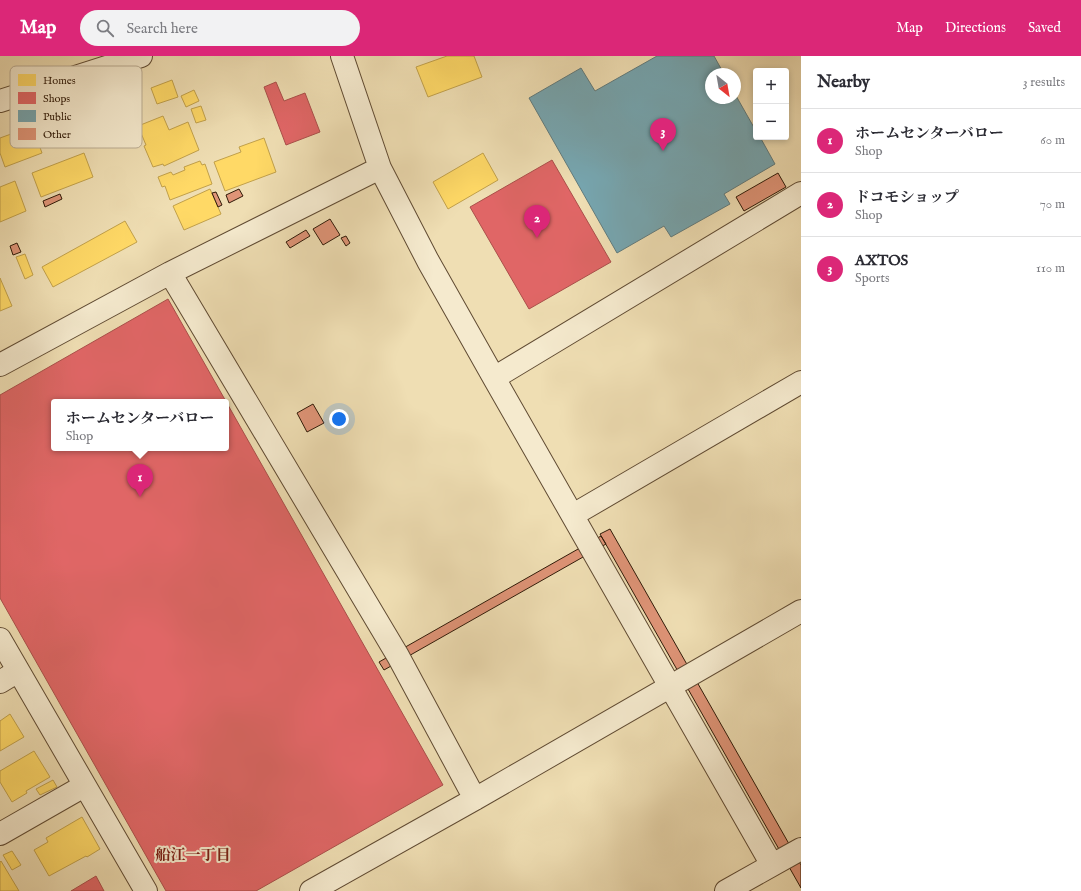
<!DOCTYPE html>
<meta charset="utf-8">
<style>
:root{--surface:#fff;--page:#f2f2f3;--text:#2b2b33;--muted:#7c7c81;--line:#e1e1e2;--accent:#db2777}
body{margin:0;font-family:"IM FELL English","Noto Serif JP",serif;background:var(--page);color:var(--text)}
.controls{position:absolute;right:12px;top:12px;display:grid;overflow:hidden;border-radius:4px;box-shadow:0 2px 6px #0003}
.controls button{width:36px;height:36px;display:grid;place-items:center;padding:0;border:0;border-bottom:1px solid var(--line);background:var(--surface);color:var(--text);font:20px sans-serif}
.compass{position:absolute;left:705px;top:12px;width:36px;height:36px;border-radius:50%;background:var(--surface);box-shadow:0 2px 6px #0003;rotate:149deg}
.you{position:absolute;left:339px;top:363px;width:14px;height:14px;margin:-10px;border:3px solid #fff;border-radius:50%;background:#1a73e8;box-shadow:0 0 0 6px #1a73e833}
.badge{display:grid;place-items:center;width:26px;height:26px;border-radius:50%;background:var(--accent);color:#fff;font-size:13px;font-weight:700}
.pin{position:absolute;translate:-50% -33px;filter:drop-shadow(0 1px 2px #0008)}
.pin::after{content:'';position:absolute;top:21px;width:14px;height:12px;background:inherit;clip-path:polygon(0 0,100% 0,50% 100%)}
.popup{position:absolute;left:51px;top:343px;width:178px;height:52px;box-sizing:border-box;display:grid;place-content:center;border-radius:4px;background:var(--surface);filter:drop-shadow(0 1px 3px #0005);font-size:13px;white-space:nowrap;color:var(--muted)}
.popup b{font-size:15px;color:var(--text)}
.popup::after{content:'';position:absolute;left:50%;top:100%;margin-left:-8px;border:8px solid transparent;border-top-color:var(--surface)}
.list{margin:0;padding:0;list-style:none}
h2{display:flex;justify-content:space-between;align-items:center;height:52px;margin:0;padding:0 16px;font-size:17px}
h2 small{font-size:13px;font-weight:400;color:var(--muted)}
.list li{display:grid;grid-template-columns:26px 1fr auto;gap:12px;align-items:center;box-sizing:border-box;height:64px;padding:0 16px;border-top:1px solid var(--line)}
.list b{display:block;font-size:15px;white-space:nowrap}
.list p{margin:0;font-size:13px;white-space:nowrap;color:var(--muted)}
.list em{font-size:13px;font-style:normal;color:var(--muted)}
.icon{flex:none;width:22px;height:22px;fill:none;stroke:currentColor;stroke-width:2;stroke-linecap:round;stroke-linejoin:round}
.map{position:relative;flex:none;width:801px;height:835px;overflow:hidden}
header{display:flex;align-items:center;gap:24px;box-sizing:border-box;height:56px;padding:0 20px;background:var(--accent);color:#fff}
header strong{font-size:19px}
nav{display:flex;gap:22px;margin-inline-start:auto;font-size:14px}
.search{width:280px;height:36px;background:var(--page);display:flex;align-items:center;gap:10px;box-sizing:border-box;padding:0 14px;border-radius:22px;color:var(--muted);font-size:15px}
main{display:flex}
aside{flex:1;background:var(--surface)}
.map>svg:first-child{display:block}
.homes{fill:#ffd966;stroke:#c1a04a}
.shops{fill:#e06666;stroke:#ab4f4a;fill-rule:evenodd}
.public{fill:#76a5af;stroke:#617b7d}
.building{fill:#df9477;stroke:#301a08}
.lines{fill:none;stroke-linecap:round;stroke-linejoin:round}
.minor-casing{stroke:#604b33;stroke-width:24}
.minor{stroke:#f5eace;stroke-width:22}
.labels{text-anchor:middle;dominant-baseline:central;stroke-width:4;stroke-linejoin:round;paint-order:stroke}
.neighbourhood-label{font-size:15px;font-weight:bold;fill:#7a1f14;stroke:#f5eace}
.key{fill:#f5eace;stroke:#baac93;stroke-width:1}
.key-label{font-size:11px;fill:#301a08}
</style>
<header>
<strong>Map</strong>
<div class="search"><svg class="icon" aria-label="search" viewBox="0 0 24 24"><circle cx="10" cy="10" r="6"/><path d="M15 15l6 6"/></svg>Search here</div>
<nav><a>Map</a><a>Directions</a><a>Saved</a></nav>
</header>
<main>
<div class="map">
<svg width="801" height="835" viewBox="0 0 801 835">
<rect width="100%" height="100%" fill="#efdeb3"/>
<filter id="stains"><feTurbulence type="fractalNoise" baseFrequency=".005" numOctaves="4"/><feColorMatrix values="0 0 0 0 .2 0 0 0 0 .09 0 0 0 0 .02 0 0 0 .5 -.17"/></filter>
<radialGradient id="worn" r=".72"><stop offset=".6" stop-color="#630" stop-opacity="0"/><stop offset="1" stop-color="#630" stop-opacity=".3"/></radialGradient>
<path class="homes" d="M 447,0 L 474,0 L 482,21 L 428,41 L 416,11 Z
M 172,24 L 178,41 L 157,48 L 151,32 Z
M 194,34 L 199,45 L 186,51 L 181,40 Z
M 201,50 L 206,64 L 196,67 L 191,53 Z
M 163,60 L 169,74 L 188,66 L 199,94 L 164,110 L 163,108 L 153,111 L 144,90 L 146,89 L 138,70 Z
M 36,69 L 42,84 L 38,86 L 42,97 L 5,111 L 0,97 L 0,82 Z
M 264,82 L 276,116 L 225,135 L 214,106 L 241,96 L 239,91 Z
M 84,97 L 93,121 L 41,141 L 32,117 Z
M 483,97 L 498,124 L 448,153 L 433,126 Z
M 200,105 L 202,109 L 205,108 L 212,128 L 170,144 L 165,130 L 162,131 L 158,121 L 171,116 L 173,119 L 185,114 L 184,111 Z
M 15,125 L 26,155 L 0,166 L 0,131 Z
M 210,133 L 221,158 L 184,174 L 173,150 Z
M 125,165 L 137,186 L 53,231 L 42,211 Z
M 25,198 L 33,219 L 25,223 L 16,201 Z
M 0,222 L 12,250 L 0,255 Z
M 10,658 L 24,681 L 0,695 L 0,665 Z
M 34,695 L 50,721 L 26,735 L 27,737 L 12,746 L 0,726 L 0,715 Z
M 53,724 L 57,731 L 40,739 L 36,733 Z
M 82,761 L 100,793 L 87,801 L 86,800 L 49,820 L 34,794 L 48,786 L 46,782 Z
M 12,795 L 21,809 L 12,814 L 3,799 Z
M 1,805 L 19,835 L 0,835 L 0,806 Z"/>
<path class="shops" d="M 276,26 L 284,45 L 305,37 L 320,76 L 286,89 L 264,31 Z
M 552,104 L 611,206 L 529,253 L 470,151 Z
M 168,243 L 443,729 L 256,835 L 166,835 L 0,542 L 0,339 ZM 54,346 L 226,346 L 226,392 L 54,392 Z
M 96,820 L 104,835 L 71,835 Z"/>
<path class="public" d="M 657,0 L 714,0 L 724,18 L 711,18 L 711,42 L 735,42 L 735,38 L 756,75 L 756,81 L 760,81 L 775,108 L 724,138 L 730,148 L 671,181 L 664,170 L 617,197 L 529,42 L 581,12 L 595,35 Z"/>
<path class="building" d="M 778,117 L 786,131 L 744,155 L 736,141 Z
M 239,133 L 243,140 L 229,147 L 226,139 Z
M 216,136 L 222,149 L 218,151 L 212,137 Z
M 60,138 L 62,143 L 45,151 L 43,145 Z
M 330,163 L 340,179 L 323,189 L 313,173 Z
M 306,174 L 310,180 L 290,192 L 286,186 Z
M 346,180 L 350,187 L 346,190 L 341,182 Z
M 17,187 L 21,196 L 13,199 L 10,190 Z
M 313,348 L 324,367 L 307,376 L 297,357 Z
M 610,473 L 801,809 L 801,832 L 600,478 Z
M 601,480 L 606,488 L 384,614 L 379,606 Z"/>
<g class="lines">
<defs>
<path id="minor" d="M 342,0 L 380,112 L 428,205 L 494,322 L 772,809
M 0,45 L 141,0
M 170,217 L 398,600 L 475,743
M 0,309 L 170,217 L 380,112
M 494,322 L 801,137
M 573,459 L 801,326
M 0,583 L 146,835
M 0,626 L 18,615
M 0,778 L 84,730
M 311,835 L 475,743 L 801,555
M 726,835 L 801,793"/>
</defs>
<use href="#minor" class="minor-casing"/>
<use href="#minor" class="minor"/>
</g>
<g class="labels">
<g class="neighbourhood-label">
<text x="193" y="799">船江一丁目</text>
</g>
</g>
<rect x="10" y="10" width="132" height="82" rx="6" class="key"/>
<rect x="18" y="18" width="18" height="12" fill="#ffd966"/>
<rect x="18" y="36" width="18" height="12" fill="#e06666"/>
<rect x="18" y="54" width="18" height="12" fill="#76a5af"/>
<rect x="18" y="72" width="18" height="12" fill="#df9477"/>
<g class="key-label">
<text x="43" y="28">Homes</text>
<text x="43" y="46">Shops</text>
<text x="43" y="64">Public</text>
<text x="43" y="82">Other</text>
</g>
<rect width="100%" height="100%" filter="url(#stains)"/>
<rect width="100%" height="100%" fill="url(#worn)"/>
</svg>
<div class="controls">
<button>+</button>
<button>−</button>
</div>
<svg class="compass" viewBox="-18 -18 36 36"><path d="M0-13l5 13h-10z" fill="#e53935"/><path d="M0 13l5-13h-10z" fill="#7c7c81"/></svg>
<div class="you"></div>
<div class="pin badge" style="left:140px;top:441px">1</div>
<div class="popup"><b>ホームセンターバロー</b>Shop</div>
<div class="pin badge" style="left:537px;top:182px">2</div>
<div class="pin badge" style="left:663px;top:95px">3</div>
</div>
<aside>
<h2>Nearby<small>3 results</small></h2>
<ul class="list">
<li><span class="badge">1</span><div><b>ホームセンターバロー</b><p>Shop</p></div><em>60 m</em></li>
<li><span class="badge">2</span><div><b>ドコモショップ</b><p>Shop</p></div><em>70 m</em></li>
<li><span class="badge">3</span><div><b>AXTOS</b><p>Sports</p></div><em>110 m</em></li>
</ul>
</aside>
</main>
